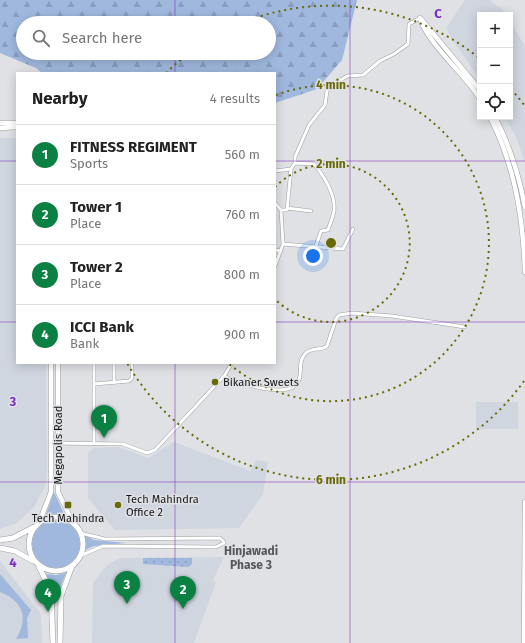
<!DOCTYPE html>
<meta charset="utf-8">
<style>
:root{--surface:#fff;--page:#f6f6f6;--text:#222;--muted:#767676;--line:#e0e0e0;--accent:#0b8043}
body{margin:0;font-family:"Fira Sans",sans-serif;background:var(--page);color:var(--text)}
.controls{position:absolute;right:12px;top:12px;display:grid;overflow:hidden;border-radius:0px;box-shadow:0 2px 10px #0003}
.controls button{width:36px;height:36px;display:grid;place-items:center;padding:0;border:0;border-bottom:1px solid var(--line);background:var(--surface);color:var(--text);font:20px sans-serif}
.you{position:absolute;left:313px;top:256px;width:14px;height:14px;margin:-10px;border:3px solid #fff;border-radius:50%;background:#1a73e8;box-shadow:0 0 0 6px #1a73e833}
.badge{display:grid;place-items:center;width:26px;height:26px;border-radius:50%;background:var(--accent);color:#fff;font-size:13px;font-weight:700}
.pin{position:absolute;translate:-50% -33px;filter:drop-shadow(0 1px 2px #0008)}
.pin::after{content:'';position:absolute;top:21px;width:14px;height:12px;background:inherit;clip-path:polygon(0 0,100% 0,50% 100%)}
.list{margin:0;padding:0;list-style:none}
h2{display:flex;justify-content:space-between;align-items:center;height:52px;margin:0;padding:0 16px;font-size:17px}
h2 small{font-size:13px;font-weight:400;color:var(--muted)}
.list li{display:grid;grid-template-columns:26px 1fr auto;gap:12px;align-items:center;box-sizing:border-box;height:60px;padding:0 16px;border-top:1px solid var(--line)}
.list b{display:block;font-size:15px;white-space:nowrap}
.list p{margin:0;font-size:13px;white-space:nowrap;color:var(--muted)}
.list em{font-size:13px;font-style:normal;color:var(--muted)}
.icon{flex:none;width:22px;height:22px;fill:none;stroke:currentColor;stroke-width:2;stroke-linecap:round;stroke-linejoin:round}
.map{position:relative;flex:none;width:525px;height:643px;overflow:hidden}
.search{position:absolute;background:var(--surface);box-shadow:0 2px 10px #0003;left:16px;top:16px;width:260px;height:44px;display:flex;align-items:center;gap:10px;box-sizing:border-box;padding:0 14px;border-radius:22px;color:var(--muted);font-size:15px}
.panel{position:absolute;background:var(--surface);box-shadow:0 2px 10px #0003;left:16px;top:72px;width:260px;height:292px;border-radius:0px}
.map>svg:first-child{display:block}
.built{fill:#d0d6e0}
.grass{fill:#a0b8de}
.forest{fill:url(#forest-firs);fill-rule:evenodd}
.park{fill:url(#park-dots)}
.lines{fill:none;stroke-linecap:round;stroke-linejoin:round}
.street-casing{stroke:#9c9ea1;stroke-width:4}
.secondary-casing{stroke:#9c9ea1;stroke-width:5.5}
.primary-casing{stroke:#9c9ea1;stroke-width:6}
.street{stroke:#fff;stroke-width:3}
.secondary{stroke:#fff;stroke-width:4.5}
.primary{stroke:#fff;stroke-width:5}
.grid{fill:none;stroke:#7b2cbf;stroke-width:1;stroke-opacity:0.55}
.ring{fill:none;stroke:#696905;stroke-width:2;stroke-dasharray:2 4}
.poi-dot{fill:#696905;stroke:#dfe1e4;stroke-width:1.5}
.labels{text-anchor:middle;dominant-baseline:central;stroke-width:3;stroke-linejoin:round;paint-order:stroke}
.poi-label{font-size:11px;fill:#141416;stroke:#dfe1e4;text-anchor:start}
.street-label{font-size:11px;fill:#141416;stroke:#dfe1e4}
.neighbourhood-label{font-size:12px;font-weight:bold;fill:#55575a;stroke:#dfe1e4}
.grid-label{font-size:13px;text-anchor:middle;font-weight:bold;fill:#7b2cbf;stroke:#dfe1e4;stroke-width:3;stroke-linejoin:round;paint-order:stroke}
.centre{fill:#696905;stroke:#dfe1e4;stroke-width:2}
.ring-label{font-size:12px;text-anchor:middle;font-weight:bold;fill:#696905;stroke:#dfe1e4;stroke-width:3;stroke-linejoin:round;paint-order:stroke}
</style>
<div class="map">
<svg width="525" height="643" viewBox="0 0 525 643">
<defs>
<pattern id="forest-firs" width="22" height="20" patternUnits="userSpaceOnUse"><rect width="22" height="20" fill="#a0b8de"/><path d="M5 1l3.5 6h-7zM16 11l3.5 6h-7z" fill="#899dbe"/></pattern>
<pattern id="park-dots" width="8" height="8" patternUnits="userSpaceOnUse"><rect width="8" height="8" fill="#a0b8de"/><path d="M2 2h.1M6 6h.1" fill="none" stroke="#899dbe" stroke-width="1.8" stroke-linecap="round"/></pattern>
</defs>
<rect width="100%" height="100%" fill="#dfe1e4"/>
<path class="built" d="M 465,0 L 489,0 L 501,8 L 505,15 L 480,15 L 480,80 L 452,39 L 446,28 Z
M 510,22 L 525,46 L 525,163 L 516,137 L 505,117 L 510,117 Z
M 0,138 L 17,138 L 17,363 L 46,363 L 47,472 L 46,484 L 35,506 L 17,523 L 0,529 Z
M 476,402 L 518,402 L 518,429 L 476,429 Z
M 174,442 L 250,471 L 256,460 L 268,462 L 263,494 L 239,528 L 115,530 L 88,498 L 88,453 L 93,448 L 119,447 L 148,458 Z
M 224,557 L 213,580 L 216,582 L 194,643 L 92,643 L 93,583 L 107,565 L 120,558 Z
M 0,561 L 41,614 L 42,643 L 0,643 Z"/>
<path class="grass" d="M 54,492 L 65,516 L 54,515 L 45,517 Z
M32 544a24 24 0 1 1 48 0a24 24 0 1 1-48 0Z
M 84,535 L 94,540 L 126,543 L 94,546 L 85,550 Z
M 66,573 L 56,598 L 46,574 L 56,575 Z
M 0,574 L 31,610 L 27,618 L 28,638 L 16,639 C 29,618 23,601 0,592 Z"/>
<path class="forest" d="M 0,0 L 357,0 L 342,60 L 317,89 L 275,103 L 275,73 L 42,73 L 36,68 L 0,53 ZM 23,23 L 269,23 L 269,53 L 23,53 Z"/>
<path class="park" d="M 143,558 L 192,558 L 192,564 L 188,567 L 143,564 Z"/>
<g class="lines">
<defs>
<path id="street" d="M 295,163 L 314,164 C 324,176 336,195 334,211 C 333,217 330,224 328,230 L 321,231 L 316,246
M 275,171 L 291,169 L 295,163 L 295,157 L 309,125 L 325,105 L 327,91 L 331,86 L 347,76 L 363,75 L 380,61 L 394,54 L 408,44 L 409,24 L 420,18
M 275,203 L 281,210 L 283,244 L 275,266
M 287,208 L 311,211
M 281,210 L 287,210 L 291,169
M 283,244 L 343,249 L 353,229
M 275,250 L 281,251
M 94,363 L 94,443
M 224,376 C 238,383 291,401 299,380 C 302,372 298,361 305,354 C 310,347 321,351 327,346 L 336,319 L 339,315 L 352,313 L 392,316 L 465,327
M 114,383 L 114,363
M 94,384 L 129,381 L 132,378 L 132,363
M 51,443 L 123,444 L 147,453 L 155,450 L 224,376 L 232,363
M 80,556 L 103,546 L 216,547 L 224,543 L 223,541 L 220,538 L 105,539 L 80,533"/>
<path id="secondary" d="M 420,18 C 427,43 465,74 480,99
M 421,19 L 480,90
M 490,117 C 515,166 523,217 525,272
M 495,117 C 510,146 519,176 525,207
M 0,123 L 17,123
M 0,128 L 17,127
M 58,363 L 58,492 L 73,523
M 39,523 L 51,492 L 51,363
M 524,643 L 525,502"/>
<path id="primary" d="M29 544a27 27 0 1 1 54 0a27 27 0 1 1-54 0Z
M 0,540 L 13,538 L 34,527
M 0,548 L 15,551 L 33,561
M 39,567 L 51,591 L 53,643
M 60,643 L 61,596 L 72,566"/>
</defs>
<use href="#street" class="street-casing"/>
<use href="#secondary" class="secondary-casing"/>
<use href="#primary" class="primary-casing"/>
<use href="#street" class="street"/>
<use href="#secondary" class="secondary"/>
<use href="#primary" class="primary"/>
</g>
<path class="grid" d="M 175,0 L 175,23M 350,0 L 350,643M 175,53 L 175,73M 0,161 L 17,161M 275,161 L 525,161M 0,322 L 17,322M 275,322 L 525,322M 175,363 L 175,643M 0,482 L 525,482"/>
<g class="ring">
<path d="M275 187A79 79 0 1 1 275 299"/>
<path d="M276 95A158 158 0 1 1 228 363"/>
<path d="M524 381A237 237 0 0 1 127 363M166 73A237 237 0 0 1 188 54M244 22A237 237 0 0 1 479 58M511 89A237 237 0 0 1 524 105"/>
</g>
<g class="poi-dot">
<circle cx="215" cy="382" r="4"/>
<rect x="64" y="501" width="8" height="8" rx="2"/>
<circle cx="118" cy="505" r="4"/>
</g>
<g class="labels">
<g class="poi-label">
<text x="223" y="382">Bikaner Sweets</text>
<text x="126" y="499">Tech Mahindra<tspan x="126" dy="13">Office 2</tspan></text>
<text x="68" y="518" text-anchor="middle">Tech Mahindra</text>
</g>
<g class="street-label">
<text transform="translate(58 445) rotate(-90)">Megapolis Road</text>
</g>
<g class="neighbourhood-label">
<text x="251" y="551">Hinjawadi<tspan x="251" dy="14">Phase 3</tspan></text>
</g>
</g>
<g class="grid-label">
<text x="438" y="18">C</text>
<text x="13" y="406">3</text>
<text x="13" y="567">4</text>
</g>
<circle cx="331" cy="243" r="6" class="centre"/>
<g class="ring-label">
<text x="331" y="89">4 min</text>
<text x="331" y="168">2 min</text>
<text x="331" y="484">6 min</text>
</g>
</svg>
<div class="controls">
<button>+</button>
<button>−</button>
<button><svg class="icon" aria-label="locate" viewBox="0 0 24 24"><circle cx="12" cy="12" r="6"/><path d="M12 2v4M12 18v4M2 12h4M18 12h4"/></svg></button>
</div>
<div class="you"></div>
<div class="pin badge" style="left:104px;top:438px">1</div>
<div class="pin badge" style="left:183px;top:609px">2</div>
<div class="pin badge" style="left:127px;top:604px">3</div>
<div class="pin badge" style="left:48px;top:612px">4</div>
<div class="search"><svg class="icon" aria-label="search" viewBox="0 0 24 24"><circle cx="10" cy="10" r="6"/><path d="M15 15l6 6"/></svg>Search here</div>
<section class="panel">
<h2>Nearby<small>4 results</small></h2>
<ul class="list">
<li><span class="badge">1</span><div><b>FITNESS REGIMENT</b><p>Sports</p></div><em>560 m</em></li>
<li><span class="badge">2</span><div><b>Tower 1</b><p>Place</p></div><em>760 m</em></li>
<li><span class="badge">3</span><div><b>Tower 2</b><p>Place</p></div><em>800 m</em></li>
<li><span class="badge">4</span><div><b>ICCI Bank</b><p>Bank</p></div><em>900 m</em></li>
</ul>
</section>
</div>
